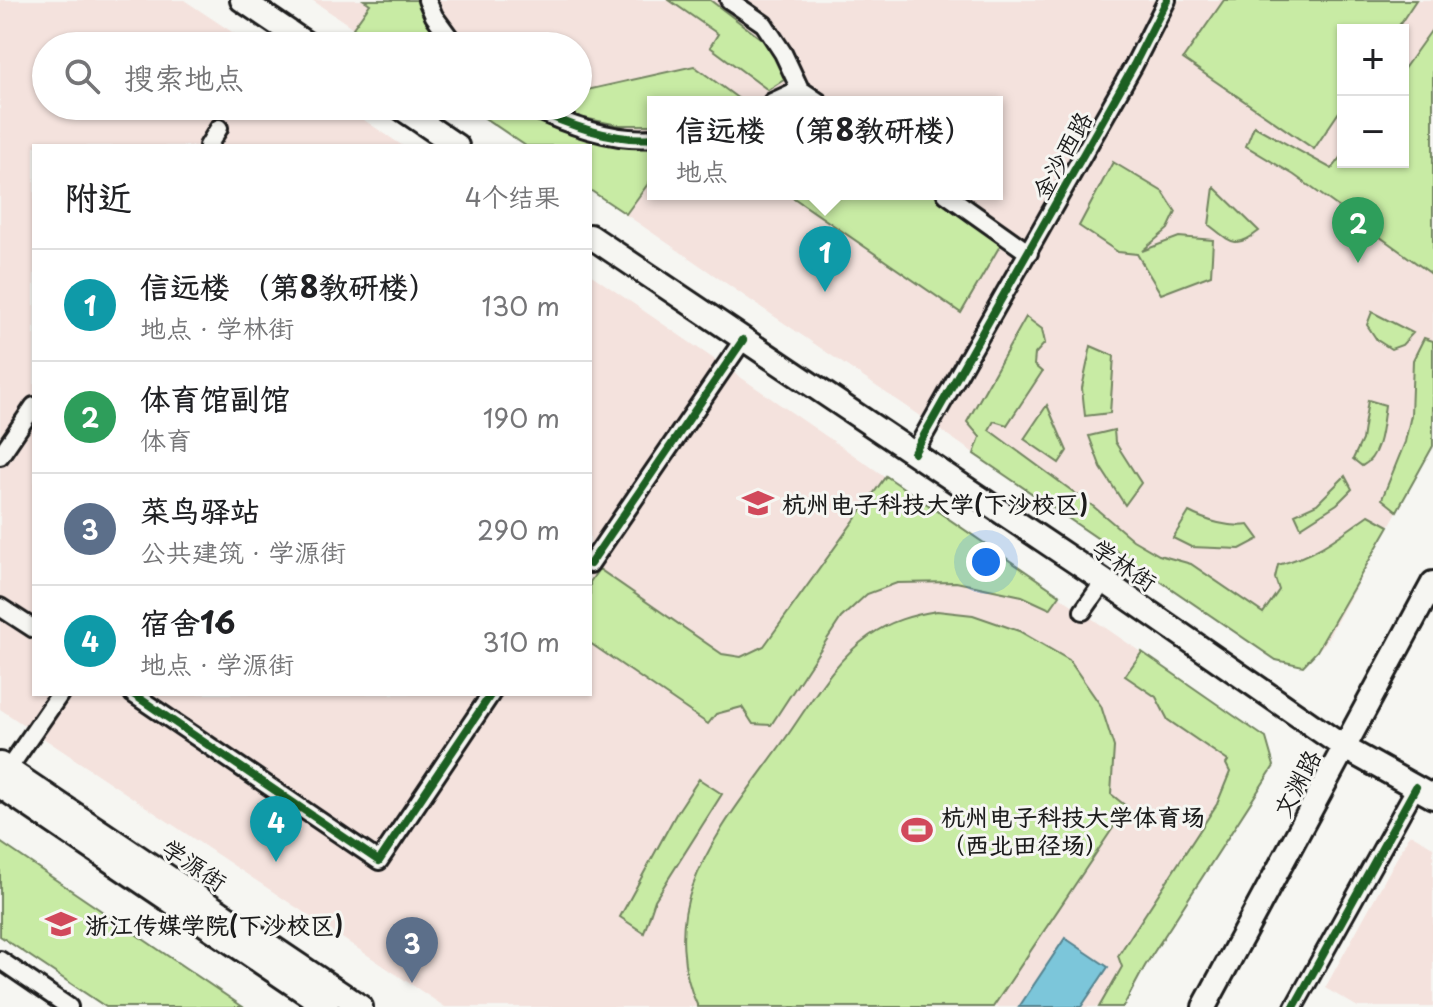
<!DOCTYPE html>
<html lang="zh">
<meta charset="utf-8">
<style>
:root{--surface:#fff;--page:#f2f2f2;--text:#202124;--muted:#757577;--line:#e0e0e0;--accent:#1a73e8}
body{margin:0;font-family:"Playpen Sans","LXGW WenKai TC",sans-serif;background:var(--page);color:var(--text)}
.controls{position:absolute;right:24px;top:24px;display:grid;overflow:hidden;border-radius:0px;box-shadow:0 2px 6px #0004}
.controls button{width:72px;height:72px;display:grid;place-items:center;padding:0;border:0;border-bottom:2px solid var(--line);background:var(--surface);color:var(--text);font:40px sans-serif}
.you{position:absolute;left:986px;top:562px;width:28px;height:28px;margin:-20px;border:6px solid #fff;border-radius:50%;background:#1a73e8;box-shadow:0 0 0 12px #1a73e833}
.badge{display:grid;place-items:center;width:52px;height:52px;border-radius:50%;background:var(--accent);color:#fff;font-size:26px;font-weight:700}
.pin{position:absolute;translate:-50% -66px;filter:drop-shadow(0 2px 4px #0008)}
.pin::after{content:'';position:absolute;top:42px;width:28px;height:24px;background:inherit;clip-path:polygon(0 0,100% 0,50% 100%)}
.popup{position:absolute;left:647px;top:96px;width:356px;height:104px;box-sizing:border-box;display:grid;place-content:center;border-radius:0px;background:var(--surface);filter:drop-shadow(0 2px 6px #0005);font-size:26px;white-space:nowrap;color:var(--muted)}
.popup b{font-size:30px;color:var(--text)}
.popup::after{content:'';position:absolute;left:50%;top:100%;margin-left:-16px;border:16px solid transparent;border-top-color:var(--surface)}
.list{margin:0;padding:0;list-style:none}
h2{display:flex;justify-content:space-between;align-items:center;height:104px;margin:0;padding:0 32px;font-size:34px}
h2 small{font-size:26px;font-weight:400;color:var(--muted)}
.list li{display:grid;grid-template-columns:52px 1fr auto;gap:24px;align-items:center;box-sizing:border-box;height:112px;padding:0 32px;border-top:2px solid var(--line)}
.list b{display:block;font-size:30px;white-space:nowrap}
.list p{margin:0;font-size:26px;white-space:nowrap;color:var(--muted)}
.list em{font-size:26px;font-style:normal;color:var(--muted)}
.icon{flex:none;width:44px;height:44px;fill:none;stroke:currentColor;stroke-width:2;stroke-linecap:round;stroke-linejoin:round}
.map{position:relative;flex:none;width:1433px;height:1007px;overflow:hidden}
.search{position:absolute;background:var(--surface);box-shadow:0 2px 6px #0004;left:32px;top:32px;width:560px;height:88px;display:flex;align-items:center;gap:20px;box-sizing:border-box;padding:0 28px;border-radius:44px;color:var(--muted);font-size:30px}
.panel{position:absolute;background:var(--surface);box-shadow:0 2px 6px #0004;left:32px;top:144px;width:560px;height:552px;border-radius:0px}
.map>svg:first-child{display:block}
.built{fill:#f4e2dd;fill-rule:evenodd}
.green{fill:#c8eba4;stroke:#728460;stroke-width:2}
.water{fill:#7bc6da;stroke:#55828e;stroke-width:2}
.lines{fill:none;stroke-linecap:round;stroke-linejoin:round}
.minor-casing{stroke:#1c1c1c;stroke-width:22}
.secondary-casing{stroke:#1c1c1c;stroke-width:28}
.minor{stroke:#f6f6f2;stroke-width:16}
.secondary{stroke:#f6f6f2;stroke-width:22}
.cycleway-casing{stroke:#f6f6f2;stroke-width:13}
.cycleway{stroke:#1b5e20;stroke-width:8}
.labels{text-anchor:middle;dominant-baseline:central;stroke-width:6;stroke-linejoin:round;paint-order:stroke}
.street-label{font-size:24px;fill:#1c1c1c;stroke:#f6f6f2}
.poi-label{font-size:24px;font-weight:bold;fill:#1c1c1c;stroke:#f6f6f2;text-anchor:start}
</style>
<div class="map">
<svg width="1433" height="1007" viewBox="0 0 1433 1007">
<rect width="100%" height="100%" fill="#f6f6f2"/>
<filter id="ink" filterUnits="userSpaceOnUse"><feTurbulence type="fractalNoise" baseFrequency=".0125" numOctaves="2"/><feDisplacementMap in="SourceGraphic" scale="16" xChannelSelector="R" yChannelSelector="G"/><feConvolveMatrix kernelMatrix="1 2 1 2 8 2 1 2 1" color-interpolation-filters="sRGB"/></filter>
<g filter="url(#ink)">
<path class="built" d="M 0,0 L 184,0 L 253,46 L 46,46 L 46,106 L 343,106 L 403,146 L 34,146 L 34,694 L 590,694 L 590,274 L 1266,738 L 1274,766 L 1145,966 L 1123,1007 L 445,1007 L 0,709 Z
M 312,0 L 1433,0 L 1433,446 L 1325,643 L 1303,666 L 1276,660 L 590,190 L 590,146 L 526,146 L 467,106 L 578,106 L 578,46 L 380,46 ZM 1343,30 L 1403,30 L 1403,162 L 1343,162 ZM 653,102 L 997,102 L 997,194 L 653,194 Z
M 1410,834 L 1433,847 L 1433,1007 L 1358,1007 L 1325,988 Z"/>
<path class="green" d="M 364,0 L 417,0 L 447,46 L 380,46 L 353,28 L 370,4 Z
M 669,0 L 710,0 L 764,41 L 776,55 L 787,78 L 768,90 L 710,47 L 718,34 Z
M 1224,0 L 1416,0 L 1396,30 L 1343,30 L 1343,106 L 1314,149 L 1183,59 Z
M 1433,28 L 1433,275 L 1294,175 L 1246,146 L 1254,126 L 1332,169 L 1343,155 L 1343,162 L 1403,162 L 1403,70 Z
M 694,66 L 743,102 L 653,102 L 653,125 L 618,125 L 569,115 L 568,106 L 578,106 L 578,92 Z
M 467,106 L 514,106 L 572,134 L 628,147 L 653,147 L 653,177 L 626,214 L 590,190 L 590,146 L 526,146 Z
M 1113,162 L 1163,192 L 1176,212 L 1168,229 L 1142,251 L 1179,237 L 1213,240 L 1211,275 L 1161,294 L 1137,254 L 1118,252 L 1079,226 Z
M 1214,187 L 1259,231 C 1235,250 1231,242 1209,225 Z
M 788,194 L 946,194 L 1005,237 L 961,313 Z
M 1372,312 L 1413,333 L 1402,345 L 1391,349 L 1377,340 L 1367,325 Z
M 1026,317 L 1042,329 L 1045,343 L 1035,354 L 1034,365 L 1042,372 L 1007,425 L 994,421 L 989,430 L 1094,507 L 1133,540 L 1159,555 L 1191,564 L 1263,613 L 1279,590 L 1275,578 L 1278,565 C 1318,554 1336,538 1369,515 L 1389,526 L 1317,651 L 1303,666 L 1276,660 L 974,454 L 980,437 L 967,422 Z
M 1424,338 L 1433,341 L 1433,446 L 1397,511 L 1382,499 L 1405,442 L 1411,415 L 1413,360 Z
M 1091,346 L 1114,356 L 1110,413 L 1085,416 L 1082,388 Z
M 1368,400 L 1385,405 C 1382,425 1381,457 1362,466 L 1353,459 L 1362,440 Z
M 1047,405 L 1067,451 L 1059,463 L 1024,439 Z
M 1114,430 L 1115,442 L 1141,483 L 1125,505 L 1101,468 L 1089,436 Z
M 886,476 L 1060,595 L 1050,609 L 1022,596 L 956,582 L 897,583 L 867,594 L 841,618 L 771,725 L 753,724 L 742,707 L 716,714 L 708,724 L 590,643 L 590,582 L 599,569 L 722,654 L 741,657 L 764,646 Z
M 1345,476 L 1352,489 L 1337,504 L 1301,527 L 1295,514 L 1317,504 Z
M 1189,512 C 1206,521 1230,528 1249,525 L 1259,539 L 1240,549 L 1191,547 L 1173,538 Z
M 937,611 L 973,615 L 1019,631 L 1069,660 L 1101,706 L 1114,747 L 1111,794 L 1127,807 L 993,1007 L 698,1007 C 681,972 678,925 692,888 C 711,834 752,786 785,739 C 810,704 833,661 869,636 C 890,621 912,615 937,611 Z
M 1142,652 L 1266,738 L 1274,766 L 1145,966 L 1123,1007 L 1099,1007 L 1122,967 L 1118,956 L 1217,804 L 1230,772 L 1226,764 L 1228,761 L 1168,720 L 1156,697 L 1125,676 Z
M 699,779 L 722,794 L 655,900 L 644,933 L 620,917 L 676,814 Z
M 0,842 L 243,1007 L 106,1007 L 0,936 Z"/>
<path class="water" d="M 1065,938 L 1108,967 L 1081,1007 L 1019,1007 Z"/>
<g class="lines">
<defs>
<path id="minor" d="M 427,0 L 434,16 L 456,46
M 729,0 L 764,24 L 783,53 L 800,89
M 772,102 L 800,89 L 819,102
M 528,106 C 565,124 611,142 653,138
M 208,146 L 219,128
M 946,194 L 1029,253
M 914,453 L 1134,65 L 1167,0
M 0,456 L 34,406
M 590,564 L 743,340
M 0,607 L 34,629
M 1083,611 L 1104,581
M 133,694 L 379,861 L 491,694
M 2,778 L 60,694
M 0,960 L 69,1007
M 1294,1007 L 1416,787"/>
<path id="secondary" d="M 242,0 L 310,46
M 398,106 L 457,146
M 590,236 L 1104,581 L 1345,748 L 1433,797
M 0,764 L 361,1007
M 0,786 L 327,1007
M 1204,1007 L 1433,583"/>
</defs>
<use href="#minor" class="minor-casing"/>
<use href="#secondary" class="secondary-casing"/>
<use href="#minor" class="minor"/>
<use href="#secondary" class="secondary"/>
<defs>
<path id="cycleway" d="M 528,106 C 565,124 611,142 653,138
M 914,453 L 1134,65 L 1167,0
M 590,564 L 743,340
M 133,694 L 379,861 L 491,694
M 1294,1007 L 1416,787"/>
</defs>
<use href="#cycleway" class="cycleway-casing"/>
<use href="#cycleway" class="cycleway"/>
</g>
</g>
<defs>
<symbol id="university-bare" viewBox="-9 -9 18 18"><path d="M0-5L7-2L0 1L-7-2ZM-4 1L0 2.5L4 1V4Q0 6-4 4Z" fill="#d1495b" stroke="#f6f6f2" stroke-width="2.5" paint-order="stroke"/></symbol>
<symbol id="stadium-bare" viewBox="-9 -9 18 18"><path d="M0-5a6.5 5 0 1 0 0 10a6.5 5 0 1 0 0-10ZM-3.5-1.8h7v3.6h-7Z" fill="#d1495b" stroke="#f6f6f2" stroke-width="2.5" paint-order="stroke"/></symbol>
</defs>
<g fill-rule="evenodd">
<use href="#university-bare" x="736" y="481" width="44" height="44"/>
<use href="#stadium-bare" x="895" y="808" width="44" height="44"/>
<use href="#university-bare" x="39" y="902" width="44" height="44"/>
</g>
<g class="labels">
<g class="street-label">
<text transform="translate(1061 155) rotate(-61)">金沙西路</text>
<text transform="translate(1125 564) rotate(34)">学林街</text>
<text transform="translate(1296 783) rotate(-62)">文渊路</text>
<text transform="translate(195 864) rotate(34)">学源街</text>
</g>
<g class="poi-label">
<text x="782" y="503">杭州电子科技大学(下沙校区)</text>
<text x="941" y="816">杭州电子科技大学体育场<tspan x="941" dy="28">（西北田径场）</tspan></text>
<text x="85" y="924">浙江传媒学院(下沙校区)</text>
</g>
</g>
</svg>
<div class="controls">
<button>+</button>
<button>−</button>
</div>
<div class="you"></div>
<div class="pin badge" style="left:825px;top:292px;background:#0f9aa8">1</div>
<div class="popup"><b>信远楼 （第8教研楼）</b>地点</div>
<div class="pin badge" style="left:1358px;top:263px;background:#2e9e5b">2</div>
<div class="pin badge" style="left:412px;top:983px;background:#5c6f8a">3</div>
<div class="pin badge" style="left:276px;top:862px;background:#0f9aa8">4</div>
<div class="search"><svg class="icon" aria-label="search" viewBox="0 0 24 24"><circle cx="10" cy="10" r="6"/><path d="M15 15l6 6"/></svg>搜索地点</div>
<section class="panel">
<h2>附近<small>4个结果</small></h2>
<ul class="list">
<li><span class="badge" style="background:#0f9aa8">1</span><div><b>信远楼 （第8教研楼）</b><p>地点 · 学林街</p></div><em>130 m</em></li>
<li><span class="badge" style="background:#2e9e5b">2</span><div><b>体育馆副馆</b><p>体育</p></div><em>190 m</em></li>
<li><span class="badge" style="background:#5c6f8a">3</span><div><b>菜鸟驿站</b><p>公共建筑 · 学源街</p></div><em>290 m</em></li>
<li><span class="badge" style="background:#0f9aa8">4</span><div><b>宿舍16</b><p>地点 · 学源街</p></div><em>310 m</em></li>
</ul>
</section>
</div>
